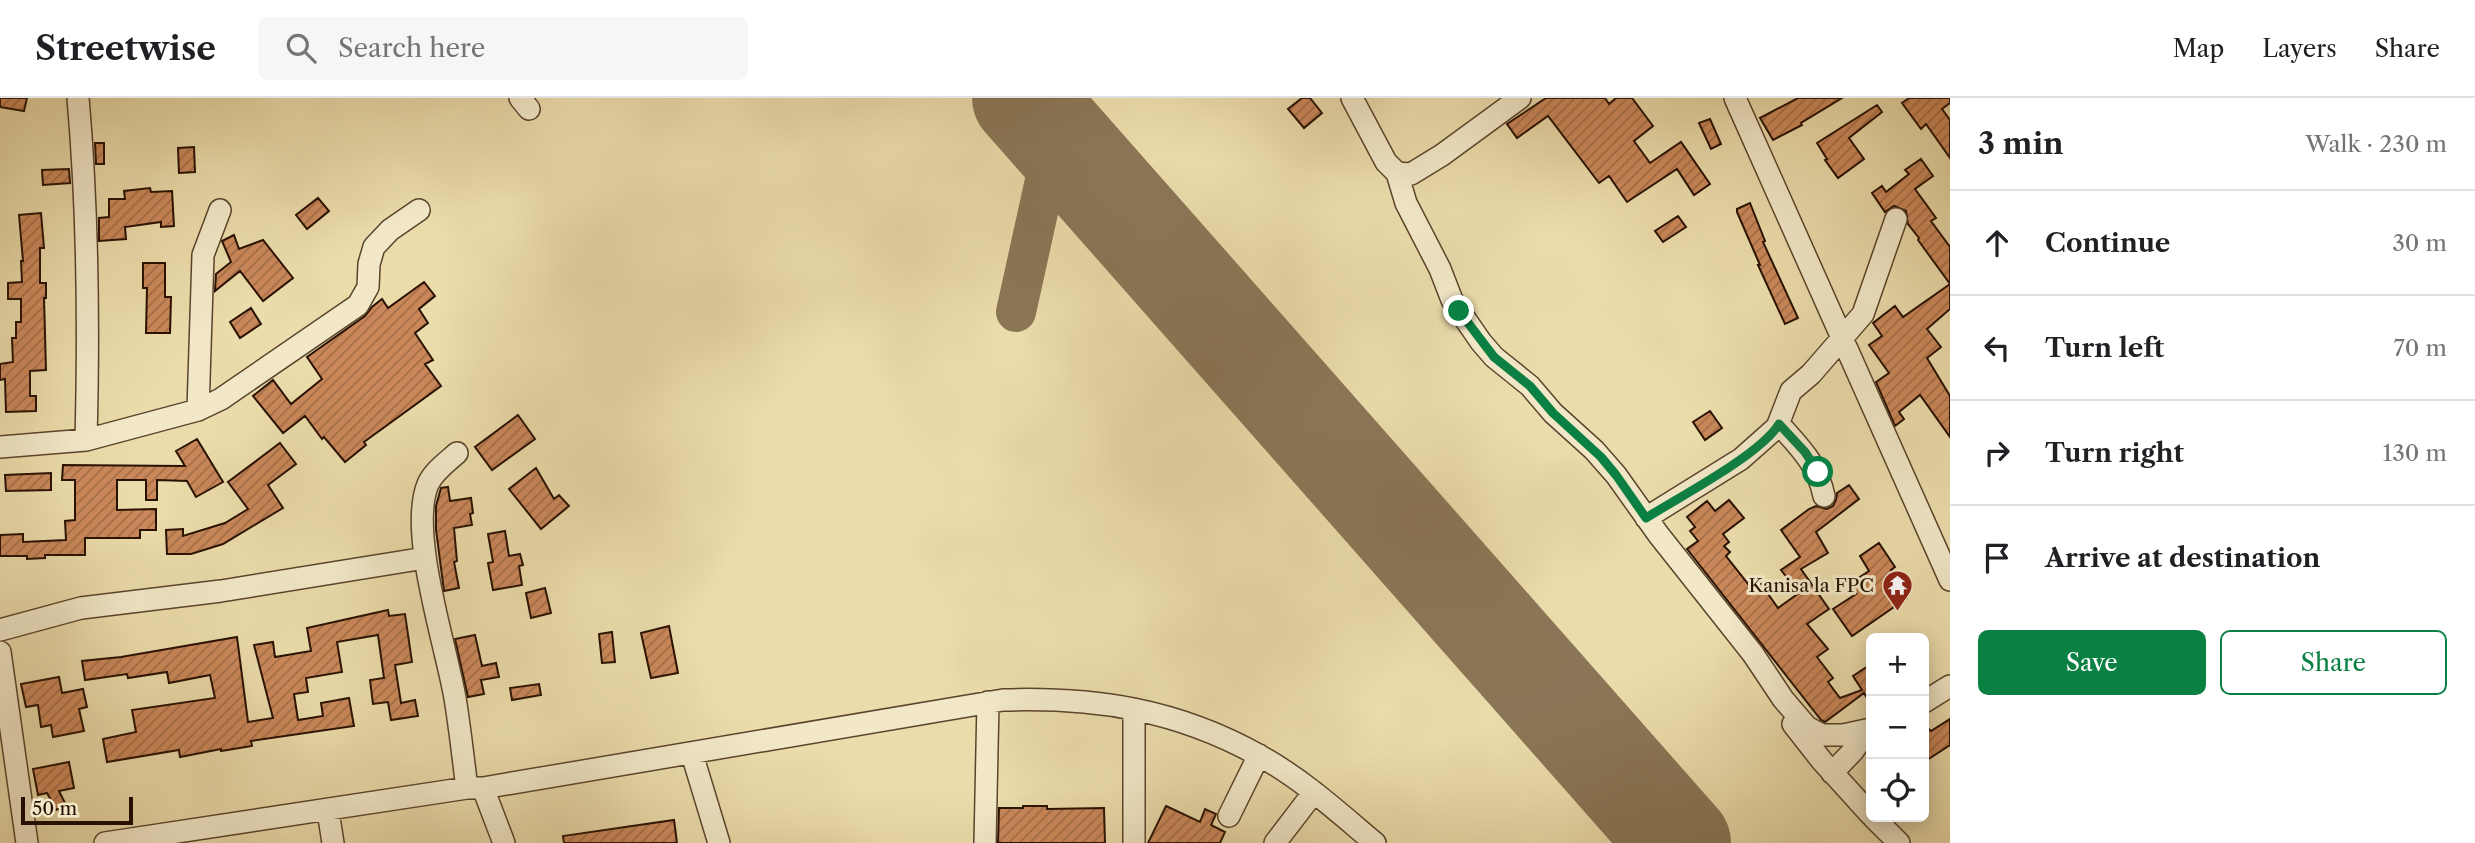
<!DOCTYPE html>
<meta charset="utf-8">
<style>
:root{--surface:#fff;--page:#f6f6f6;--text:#202124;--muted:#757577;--line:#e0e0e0;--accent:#0b8043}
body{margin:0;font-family:"Libre Caslon Text",serif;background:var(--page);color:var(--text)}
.controls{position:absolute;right:21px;bottom:21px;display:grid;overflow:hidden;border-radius:10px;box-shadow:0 4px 18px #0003}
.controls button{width:63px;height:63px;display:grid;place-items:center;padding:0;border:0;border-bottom:2px solid var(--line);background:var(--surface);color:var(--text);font:35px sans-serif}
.scale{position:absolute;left:21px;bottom:18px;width:112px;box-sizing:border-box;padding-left:7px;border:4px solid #291102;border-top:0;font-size:19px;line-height:24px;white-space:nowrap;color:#291102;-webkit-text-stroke:5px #f2e8c8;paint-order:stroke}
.stop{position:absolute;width:21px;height:21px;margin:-16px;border:5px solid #0b8043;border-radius:50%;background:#fff}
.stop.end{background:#0b8043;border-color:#fff;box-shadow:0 2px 7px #0008}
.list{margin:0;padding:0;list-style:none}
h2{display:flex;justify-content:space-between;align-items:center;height:91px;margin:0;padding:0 28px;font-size:30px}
h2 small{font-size:23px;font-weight:400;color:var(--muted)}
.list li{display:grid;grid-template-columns:46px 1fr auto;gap:21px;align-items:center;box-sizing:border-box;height:105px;padding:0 28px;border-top:2px solid var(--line)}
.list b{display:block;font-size:26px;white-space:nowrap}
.list em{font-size:23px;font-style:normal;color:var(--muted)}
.actions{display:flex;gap:14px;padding:21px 28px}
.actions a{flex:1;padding:16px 0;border:2px solid var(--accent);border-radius:10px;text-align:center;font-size:24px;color:var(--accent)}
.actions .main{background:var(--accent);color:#fff}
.icon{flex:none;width:38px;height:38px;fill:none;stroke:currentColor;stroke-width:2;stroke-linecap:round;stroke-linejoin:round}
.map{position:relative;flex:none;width:1950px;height:745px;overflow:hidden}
header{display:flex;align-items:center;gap:42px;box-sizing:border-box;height:98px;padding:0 35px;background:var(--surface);border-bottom:2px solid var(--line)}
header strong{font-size:33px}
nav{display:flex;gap:38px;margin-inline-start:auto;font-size:24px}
.search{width:490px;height:63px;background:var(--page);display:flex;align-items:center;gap:18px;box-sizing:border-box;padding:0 24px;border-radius:10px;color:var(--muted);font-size:26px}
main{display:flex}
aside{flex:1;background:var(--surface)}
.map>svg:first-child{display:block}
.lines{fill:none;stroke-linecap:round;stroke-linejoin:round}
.taxiway{stroke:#8a7656;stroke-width:40}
.runway{stroke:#8a7656;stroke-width:102}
.building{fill:url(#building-hatch);stroke:#291102;stroke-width:2}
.minor-casing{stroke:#5a442c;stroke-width:24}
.minor{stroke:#f2e8c8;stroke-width:21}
.route{stroke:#0b8043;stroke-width:9}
.labels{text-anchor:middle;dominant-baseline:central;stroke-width:6;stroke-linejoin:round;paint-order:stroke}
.poi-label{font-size:19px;fill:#291102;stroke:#f2e8c8;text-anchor:end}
</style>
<header>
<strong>Streetwise</strong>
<div class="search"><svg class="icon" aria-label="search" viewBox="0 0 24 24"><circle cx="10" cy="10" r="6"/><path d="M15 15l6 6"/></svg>Search here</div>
<nav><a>Map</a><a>Layers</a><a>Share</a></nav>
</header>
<main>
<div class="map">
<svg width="1950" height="745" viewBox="0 0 1950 745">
<defs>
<pattern id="building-hatch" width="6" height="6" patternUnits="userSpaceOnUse" patternTransform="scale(1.75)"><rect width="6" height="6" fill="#ca885a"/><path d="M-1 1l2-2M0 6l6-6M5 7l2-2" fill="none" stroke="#a46e48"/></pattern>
</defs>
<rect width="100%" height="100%" fill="#ebdcab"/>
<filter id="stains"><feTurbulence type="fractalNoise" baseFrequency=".00286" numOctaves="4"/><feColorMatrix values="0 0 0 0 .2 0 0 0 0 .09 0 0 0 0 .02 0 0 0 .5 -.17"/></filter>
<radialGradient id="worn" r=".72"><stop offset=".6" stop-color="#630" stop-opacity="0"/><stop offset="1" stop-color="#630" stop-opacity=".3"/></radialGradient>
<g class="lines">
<path class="taxiway" d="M 1016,214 L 1055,37"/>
<path class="runway" d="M 1023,0 L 1680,745"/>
</g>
<path class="building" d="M 0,0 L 27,0 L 24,13 L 0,9 Z
M 1302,0 L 1310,0 L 1322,15 L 1304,30 L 1288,11 Z
M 1546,0 L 1605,0 L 1609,6 L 1616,0 L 1632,0 L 1653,28 L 1634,43 L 1650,65 L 1681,44 L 1710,86 L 1694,97 L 1677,71 L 1627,104 L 1609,78 L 1599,85 L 1548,18 L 1517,40 L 1507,26 Z
M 1798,0 L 1842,0 L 1801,25 L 1802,27 L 1773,42 L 1760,20 Z
M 1909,0 L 1950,0 L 1950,5 L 1942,11 L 1950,22 L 1950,60 L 1926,26 L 1921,31 L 1902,5 Z
M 1877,7 L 1882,14 L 1849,40 L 1864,61 L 1838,80 L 1825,62 L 1827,61 L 1817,45 Z
M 1710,21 L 1721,46 L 1711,51 L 1699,25 Z
M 95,45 L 104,45 L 104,66 L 96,66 Z
M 194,49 L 195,74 L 179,75 L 178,50 Z
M 1921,61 L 1933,78 L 1915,91 L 1936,120 L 1931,123 L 1950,149 L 1950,211 L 1927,231 L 1941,249 L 1927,260 L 1950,298 L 1950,339 L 1920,297 L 1899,314 L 1904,321 L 1895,328 L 1876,284 L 1889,275 L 1869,247 L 1882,238 L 1873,225 L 1895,208 L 1903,219 L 1950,186 L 1918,142 L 1919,140 L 1908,126 L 1906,113 L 1894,108 L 1885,114 L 1872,95 L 1882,88 L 1886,94 L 1909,76 L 1905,72 Z
M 69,71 L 70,85 L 43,87 L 42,72 Z
M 150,90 L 151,94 L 172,93 L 174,128 L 161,129 L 161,124 L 125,129 L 126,141 L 99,143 L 99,120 L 109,119 L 109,101 L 125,101 L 124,93 Z
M 318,100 L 329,113 L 307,131 L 296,117 Z
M 1750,105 L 1765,143 L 1763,144 L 1798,220 L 1785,226 L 1758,167 L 1760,167 L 1737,114 L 1737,111 Z
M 41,115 L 44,150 L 40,150 L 40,185 L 46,185 L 46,200 L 44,200 L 46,272 L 30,273 L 30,298 L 36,298 L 36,313 L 6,314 L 5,281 L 0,282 L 0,266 L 13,264 L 12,240 L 16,240 L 16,224 L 21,224 L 21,201 L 8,201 L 8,185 L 22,184 L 21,163 L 23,163 L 19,117 Z
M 1678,118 L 1686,129 L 1663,144 L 1655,133 Z
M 234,137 L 239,151 L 263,142 L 293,180 L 263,203 L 240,173 L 215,193 L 216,176 L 231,164 L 222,143 Z
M 143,165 L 165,165 L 165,199 L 171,199 L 170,235 L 146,235 L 147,190 L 143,190 Z
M 424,184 L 435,198 L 419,211 L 428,225 L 415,235 L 433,262 L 425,266 L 441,288 L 364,344 L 366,347 L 345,364 L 324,339 L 322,341 L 305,318 L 283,335 L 253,298 L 273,282 L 291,306 L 322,281 L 307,259 L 365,218 L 372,209 L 382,201 L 388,210 Z
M 251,210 L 261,226 L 240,240 L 230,224 Z
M 1710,313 L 1722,330 L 1705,342 L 1693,324 Z
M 518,317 L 535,341 L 492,372 L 475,349 Z
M 197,341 L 223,384 L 196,399 L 187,383 L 157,382 L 157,402 L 146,402 L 146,382 L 117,382 L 117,412 L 156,411 L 156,432 L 140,432 L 140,440 L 85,440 L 85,457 L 45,457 L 45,460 L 27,461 L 27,458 L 0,458 L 0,437 L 23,436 L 23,444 L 66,442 L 65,423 L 75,422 L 75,382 L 62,382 L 63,367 L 185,368 L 176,353 Z
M 280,345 L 296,366 L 268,387 L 283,410 L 223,446 L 191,456 L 167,456 L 166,432 L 183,431 L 183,438 L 225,425 L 248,411 L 228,384 Z
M 536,370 L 554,401 L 559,397 L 569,408 L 541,431 L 509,391 Z
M 51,375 L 51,392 L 6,393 L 5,377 Z
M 1849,387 L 1859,401 L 1816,434 L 1828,455 L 1801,471 L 1829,511 L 1807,526 L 1828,551 L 1817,559 L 1833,580 L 1828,584 L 1840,600 L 1862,592 L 1853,578 L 1871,566 L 1871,607 L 1864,595 L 1825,624 L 1821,622 L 1687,451 L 1698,443 L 1690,433 L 1695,429 L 1687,419 L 1707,403 L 1715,413 L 1729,402 L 1744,420 L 1723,436 L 1729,444 L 1724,448 L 1730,454 L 1726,458 L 1753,492 L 1761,486 L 1778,510 L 1799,495 L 1781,472 L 1800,459 L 1781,432 L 1809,411 L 1816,408 L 1827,411 L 1833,408 L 1836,402 L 1837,395 Z
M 448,389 L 450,403 L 471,400 L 473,415 L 470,416 L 472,427 L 454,430 L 457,463 L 454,464 L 459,490 L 444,493 L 436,432 L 436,408 L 441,390 Z
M 505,433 L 509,458 L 520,456 L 523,467 L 519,468 L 522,487 L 493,492 L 488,465 L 493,464 L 488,436 Z
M 1879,445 L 1895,469 L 1891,472 L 1907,496 L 1907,500 L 1852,538 L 1833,511 L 1856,496 L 1849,486 L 1869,473 L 1860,458 Z
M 545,490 L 551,515 L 531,520 L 526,495 Z
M 388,512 L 389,518 L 405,516 L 412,564 L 395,567 L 401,605 L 415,602 L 418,618 L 391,622 L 388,604 L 373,606 L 370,582 L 384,580 L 378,537 L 337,544 L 342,574 L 306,580 L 308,594 L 294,596 L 298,622 L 323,618 L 321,605 L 349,600 L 354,628 L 251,643 L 252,648 L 221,653 L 221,651 L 180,659 L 179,652 L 107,664 L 103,641 L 136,634 L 132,612 L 215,600 L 210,577 L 169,585 L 167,574 L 128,580 L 127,576 L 85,582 L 82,563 L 121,559 L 237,539 L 248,624 L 273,620 L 254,547 L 273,544 L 275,559 L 311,553 L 307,530 Z
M 669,528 L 678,575 L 651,580 L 641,535 Z
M 612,534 L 615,564 L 602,565 L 599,536 Z
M 475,537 L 482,568 L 496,565 L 499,579 L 481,582 L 484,596 L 468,599 L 455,541 Z
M 59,579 L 62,595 L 83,591 L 87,609 L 79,611 L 84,633 L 53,639 L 51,627 L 41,629 L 38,607 L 26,609 L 21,586 Z
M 539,586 L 541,597 L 512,602 L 510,590 Z
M 1950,621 L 1950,647 L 1924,664 L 1924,627 L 1931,633 Z
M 69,664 L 74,690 L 59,693 L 66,707 L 56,712 L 47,695 L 38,697 L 33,671 Z
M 1023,708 L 1047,708 L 1047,711 L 1104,710 L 1105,745 L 998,745 L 999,710 L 1023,710 Z
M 1166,708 L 1200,724 L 1205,711 L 1216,716 L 1211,727 L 1225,734 L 1220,745 L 1148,745 Z
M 674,722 L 677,745 L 564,745 L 563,738 Z"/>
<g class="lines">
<defs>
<path id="minor" d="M 78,0 C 88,114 89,228 86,342
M 520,0 L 529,11
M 1352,0 L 1386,64 L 1397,75 L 1411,76 L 1442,57 L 1520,0
M 1735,0 L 1950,482
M 1397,75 L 1406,105 L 1440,171 L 1452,202 L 1481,244 L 1494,259 L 1530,288 L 1553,315 L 1594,352 L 1616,377 L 1658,436 L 1753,556 L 1783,601 L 1807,629 L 1822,637 L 1843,637 L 1871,631
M 198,312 L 203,157 L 220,112
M 1779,326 C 1800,350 1817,365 1824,398
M 0,349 L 86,342 L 198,312 L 221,301 L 358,207 L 368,189 L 369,166 L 374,149 L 390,132 L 419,112
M 457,355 C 447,364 434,373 428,386 C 408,434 446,547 455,600 C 460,630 463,660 467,690
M 1646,420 L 1741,361 L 1777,329 L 1791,293 L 1811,276 L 1863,216 L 1896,121
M 0,532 L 81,510 L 221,493 L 425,460
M 0,554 L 27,745
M 1924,604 L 1950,588
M 1793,626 L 1822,663 L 1871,717
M 692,656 L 719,745
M 1832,675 L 1853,653 L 1867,633
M 483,690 L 504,745
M 328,713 L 333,745
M 1229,718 L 1259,657
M 1873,719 L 1899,745
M 105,745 L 467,690 L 483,690 L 1003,602 C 1097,599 1178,612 1260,658 C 1302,681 1338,714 1375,745
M 985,745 L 988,604
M 1134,745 L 1134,611
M 1275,745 L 1314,694"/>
</defs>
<use href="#minor" class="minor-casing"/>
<use href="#minor" class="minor"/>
</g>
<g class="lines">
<path class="route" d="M 1459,213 L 1494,259 L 1530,288 L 1553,315 L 1601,359 L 1616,377 L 1646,420 C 1679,399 1760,357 1779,326 L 1805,354 L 1818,374"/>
</g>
<defs>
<symbol id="temple-pin" viewBox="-11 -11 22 30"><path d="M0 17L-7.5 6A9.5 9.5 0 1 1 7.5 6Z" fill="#8f2418" stroke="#f2e8c8"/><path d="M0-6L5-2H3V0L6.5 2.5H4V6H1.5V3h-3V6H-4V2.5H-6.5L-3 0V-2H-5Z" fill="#fff"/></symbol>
</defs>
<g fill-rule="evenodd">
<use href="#temple-pin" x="1880" y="470" width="35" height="47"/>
</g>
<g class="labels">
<g class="poi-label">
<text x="1874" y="487">Kanisa la FPC</text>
</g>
</g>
<rect width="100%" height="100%" filter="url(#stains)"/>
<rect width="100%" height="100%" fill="url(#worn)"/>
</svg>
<div class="controls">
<button>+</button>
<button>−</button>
<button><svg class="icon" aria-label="locate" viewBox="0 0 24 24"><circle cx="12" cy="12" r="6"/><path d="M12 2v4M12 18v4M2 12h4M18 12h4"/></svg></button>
</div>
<div class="scale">50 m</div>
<div class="stop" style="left:1818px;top:374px"></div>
<div class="stop end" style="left:1459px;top:213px"></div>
</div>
<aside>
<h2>3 min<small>Walk · 230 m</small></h2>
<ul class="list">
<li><svg class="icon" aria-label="ahead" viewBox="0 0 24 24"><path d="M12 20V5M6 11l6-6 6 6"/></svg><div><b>Continue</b></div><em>30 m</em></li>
<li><svg class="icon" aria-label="left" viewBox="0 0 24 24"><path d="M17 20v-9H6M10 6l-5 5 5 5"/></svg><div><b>Turn left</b></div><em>70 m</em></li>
<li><svg class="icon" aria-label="right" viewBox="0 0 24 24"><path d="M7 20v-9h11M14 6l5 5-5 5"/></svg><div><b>Turn right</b></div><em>130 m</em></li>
<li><svg class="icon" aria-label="arrive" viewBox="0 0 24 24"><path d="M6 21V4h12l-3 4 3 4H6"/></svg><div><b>Arrive at destination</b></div></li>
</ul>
<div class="actions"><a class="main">Save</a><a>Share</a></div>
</aside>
</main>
